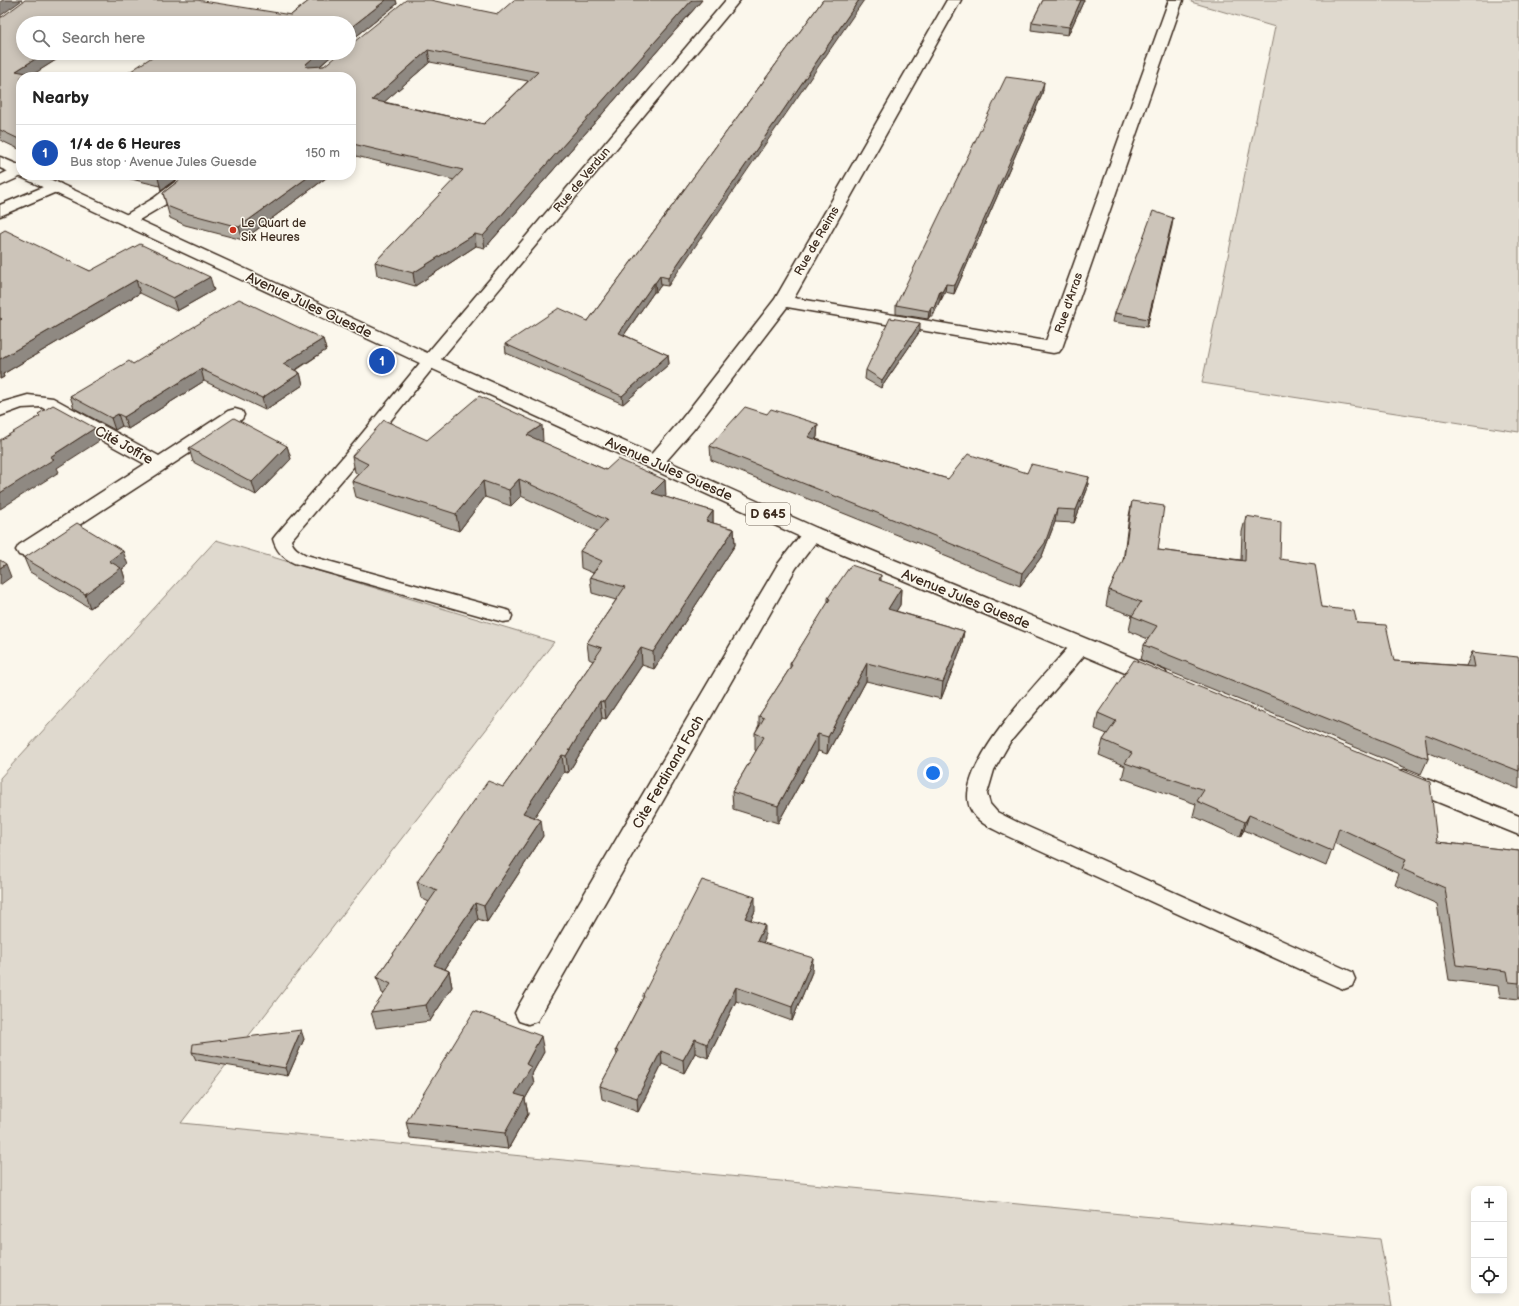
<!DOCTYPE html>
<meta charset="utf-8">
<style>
:root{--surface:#fff;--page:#f6f6f6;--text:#222;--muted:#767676;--line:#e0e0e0;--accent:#0b8043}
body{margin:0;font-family:"Balsamiq Sans",sans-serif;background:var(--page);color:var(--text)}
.controls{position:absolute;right:12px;bottom:12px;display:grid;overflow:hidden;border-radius:8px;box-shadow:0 2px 10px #0003}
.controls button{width:36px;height:36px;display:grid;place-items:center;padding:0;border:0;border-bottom:1px solid var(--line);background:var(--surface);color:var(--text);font:20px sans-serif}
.you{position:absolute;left:933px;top:773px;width:14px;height:14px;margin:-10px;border:3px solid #fff;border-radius:50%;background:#1a73e8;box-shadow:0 0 0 6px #1a73e833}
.badge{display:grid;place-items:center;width:26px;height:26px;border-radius:50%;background:var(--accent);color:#fff;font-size:13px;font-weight:700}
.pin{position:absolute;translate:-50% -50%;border:2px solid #fff;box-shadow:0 1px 4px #0006}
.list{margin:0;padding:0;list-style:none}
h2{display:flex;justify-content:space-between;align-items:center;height:52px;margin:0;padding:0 16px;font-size:17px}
h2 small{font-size:13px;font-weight:400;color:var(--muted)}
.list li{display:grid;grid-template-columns:26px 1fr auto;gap:12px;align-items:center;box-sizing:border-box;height:56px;padding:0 16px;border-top:1px solid var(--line)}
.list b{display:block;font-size:15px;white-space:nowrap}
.list p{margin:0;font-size:13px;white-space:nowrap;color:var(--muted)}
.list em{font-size:13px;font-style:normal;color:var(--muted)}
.icon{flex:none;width:22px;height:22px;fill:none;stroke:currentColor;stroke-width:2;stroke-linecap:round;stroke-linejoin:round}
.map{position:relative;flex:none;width:1519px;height:1306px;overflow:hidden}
.search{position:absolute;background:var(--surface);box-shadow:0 2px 10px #0003;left:16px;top:16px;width:340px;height:44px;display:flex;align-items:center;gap:10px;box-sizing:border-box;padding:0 14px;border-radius:22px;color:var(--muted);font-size:15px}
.panel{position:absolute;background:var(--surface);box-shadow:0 2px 10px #0003;left:16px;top:72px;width:340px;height:108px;border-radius:16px}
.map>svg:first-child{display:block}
.green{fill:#dfd9ce;stroke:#8d8276}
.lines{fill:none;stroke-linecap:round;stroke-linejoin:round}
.lane-casing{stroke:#3b2a1e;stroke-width:3}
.street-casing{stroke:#3b2a1e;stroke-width:3}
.primary-casing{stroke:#3b2a1e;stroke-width:3}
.lane{fill:#fbf7ec;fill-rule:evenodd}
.street{fill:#fbf7ec;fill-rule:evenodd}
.primary{fill:#fbf7ec;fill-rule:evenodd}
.wall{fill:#afa99f;stroke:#3b2a1e;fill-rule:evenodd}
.shaded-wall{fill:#8f8982;stroke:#3b2a1e}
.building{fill:#ccc4b9;stroke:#3b2a1e;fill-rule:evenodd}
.poi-dot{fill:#c8321e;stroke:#fbf7ec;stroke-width:1.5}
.labels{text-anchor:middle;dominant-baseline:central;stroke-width:3;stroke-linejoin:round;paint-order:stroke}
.far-street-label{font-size:12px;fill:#3b2a1e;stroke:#fbf7ec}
.far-poi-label{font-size:12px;fill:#3b2a1e;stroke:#fbf7ec;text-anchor:start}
.shield{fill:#fbf7ec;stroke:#75685c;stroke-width:1}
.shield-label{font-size:13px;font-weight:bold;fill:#3b2a1e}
.street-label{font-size:14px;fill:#3b2a1e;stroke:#fbf7ec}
</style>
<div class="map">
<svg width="1519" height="1306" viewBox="0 0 1519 1306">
<rect width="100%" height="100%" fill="#fbf7ec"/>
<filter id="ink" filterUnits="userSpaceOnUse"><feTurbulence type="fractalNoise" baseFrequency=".025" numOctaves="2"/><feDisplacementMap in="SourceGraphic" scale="8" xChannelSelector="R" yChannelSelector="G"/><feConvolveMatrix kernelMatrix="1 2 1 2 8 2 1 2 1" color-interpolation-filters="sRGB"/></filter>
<g filter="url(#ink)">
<path class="green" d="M 1192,0 L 1519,0 L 1519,432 L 1202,383 L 1275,27 L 1191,2 Z
M 216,540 L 554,642 L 181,1123 L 1380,1239 L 1392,1306 L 0,1306 L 0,778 Z"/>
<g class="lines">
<defs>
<path id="lane" d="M 430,356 L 436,358 L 438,361 L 436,364 L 354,466 L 291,540 C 293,548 299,551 306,555 L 510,611 L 512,616 L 510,621 L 503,622 L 294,563 C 283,558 276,551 273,539 L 276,535 L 342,458 L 424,358 Z
M 1081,639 L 1088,641 L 1090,646 L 1088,651 L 1010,742 L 994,770 L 987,794 L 990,804 L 997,812 L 1017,822 L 1352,972 L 1355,979 L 1352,986 L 1344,989 L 1336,986 L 1003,834 C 990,827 976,822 970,808 C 953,766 1047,673 1074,641 Z"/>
<path id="street" d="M 726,0 L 740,0 L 436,365 L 430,366 L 424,365 L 421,361 L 424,357 Z
M 947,0 L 961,0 L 794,298 L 1046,341 L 1169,0 L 1183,0 L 1062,348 L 1059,352 L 1053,353 L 787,307 L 694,429 L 661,467 L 654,469 L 647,467 L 644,463 L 647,459 L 680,421 L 775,299 Z
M 21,167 L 21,175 L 24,175 L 0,186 L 0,175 L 14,168 Z
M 184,175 L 202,175 L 166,204 L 134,223 L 128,225 L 122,223 L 120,220 L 122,217 L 154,198 Z
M 55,182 L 61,184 L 63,187 L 61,190 L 0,216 L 0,205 Z
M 28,395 L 53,398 L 159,456 L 228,411 L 235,409 L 242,411 L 244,415 L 242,419 L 33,555 L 26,557 L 19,555 L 16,550 L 19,545 L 145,464 L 41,407 L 22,408 L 0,416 L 0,403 Z
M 812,527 L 819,529 L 822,534 L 796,568 L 537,1021 L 528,1024 L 519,1021 L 515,1013 L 519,1005 L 778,564 L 805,529 Z"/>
<path id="primary" d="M 0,157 L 21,166 L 21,175 L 41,175 L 436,357 L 819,529 L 1165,671 L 1168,677 L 1165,683 L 1157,685 L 1149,683 L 805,539 L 424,365 L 21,177 L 0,168 Z
M 1404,770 L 1519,816 L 1519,835 L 1396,785 L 1392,779 L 1396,773 Z"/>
</defs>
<use href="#lane" class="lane-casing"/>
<use href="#street" class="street-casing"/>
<use href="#primary" class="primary-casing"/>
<use href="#lane" class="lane"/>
<use href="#street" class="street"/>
<use href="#primary" class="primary"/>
</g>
<path class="wall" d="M 310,0 L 396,0 L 397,4 L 349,42 L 349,23 L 23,23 L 23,53 L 67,53 L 33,74 L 21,77 L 21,150 L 0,140 L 0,17 L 291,15 Z
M 702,0 L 485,248 L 476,246 L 415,286 L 377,275 L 375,262 L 454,180 L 356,156 L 158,53 L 335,53 L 319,67 L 324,66 L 498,14 ZM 430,62 L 528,81 L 484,124 L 384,102 Z
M 823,0 L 668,286 L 661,285 L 656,292 L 654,292 L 624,335 L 668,355 L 669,364 L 623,404 L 506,353 L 505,344 L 588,321 Z
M 1043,0 L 1084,0 L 1068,35 L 1031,30 L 1032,22 Z
M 1043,90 L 1041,97 L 954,294 L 945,292 L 941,300 L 940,300 L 933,316 L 930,316 L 928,319 L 896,314 L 896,305 Z
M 115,175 L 182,175 L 161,190 L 160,186 Z
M 186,175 L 330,175 L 243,240 L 185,225 L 170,218 L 163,193 Z
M 1173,218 L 1147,327 L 1113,322 L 1115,313 Z
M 0,233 L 90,271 L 214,290 L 177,311 L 140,293 L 3,374 L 4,377 L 0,379 Z
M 920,331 L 881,388 L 865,379 L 866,370 Z
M 323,339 L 326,350 L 295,371 L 300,373 L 303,385 L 265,410 L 204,381 L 128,429 L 122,426 L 115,430 L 74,408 L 70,396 L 133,364 Z
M 767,414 L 818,424 L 817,437 L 816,439 L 948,479 L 1027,473 L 1089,477 L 1087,490 L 1074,523 L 1055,522 L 1042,556 L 1020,586 L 940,554 L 940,552 L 711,460 L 710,446 Z
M 427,440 L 543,441 L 542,442 L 606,470 L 665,480 L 665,497 L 713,511 L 713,523 L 734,529 L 735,545 L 654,669 L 642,665 L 606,719 L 602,718 L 568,773 L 564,772 L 534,817 L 543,836 L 487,922 L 478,919 L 445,969 L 449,971 L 452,987 L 430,1021 L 376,1028 L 371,1012 L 384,994 L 382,993 L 377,977 L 429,902 L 421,898 L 417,882 L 503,787 L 566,700 L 593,661 L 589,659 L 587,643 L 616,600 L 592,593 L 590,577 L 593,573 L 581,568 L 580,551 L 597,531 L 521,496 L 511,506 L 485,497 L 459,531 L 356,497 L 352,481 L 358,474 L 355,472 L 352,456 Z
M 287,446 L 291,459 L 256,495 L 193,462 L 189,448 Z
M 1132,501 L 1158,550 L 1241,560 L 1242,532 L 1246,516 L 1280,559 L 1322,607 L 1357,623 L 1394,661 L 1466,666 L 1472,652 L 1519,662 L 1519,789 L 1427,752 L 1428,759 L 1421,774 L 1141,660 L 1144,645 L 1148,639 L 1129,631 L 1132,615 L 1106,606 L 1109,590 L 1123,561 L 1129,516 Z
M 24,558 L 128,565 L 122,569 L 126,582 L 90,608 L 30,572 Z
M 881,575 L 881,581 L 901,588 L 900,605 L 896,611 L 964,631 L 961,648 L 941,699 L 866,681 L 827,754 L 818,751 L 778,823 L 733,809 L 732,792 L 756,751 L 755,750 L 755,733 L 759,725 L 759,716 L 790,668 L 790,664 L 828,603 L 828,598 Z
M 1098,713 L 1437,842 L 1519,851 L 1519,999 L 1500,997 L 1498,986 L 1449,980 L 1437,904 L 1395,885 L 1399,874 L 1334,843 L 1326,866 L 1244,830 L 1240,837 L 1193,816 L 1196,804 L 1122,778 L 1125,766 L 1099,755 L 1103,740 L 1107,734 L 1095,729 Z
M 755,911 L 751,920 L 765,939 L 763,943 L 812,972 L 792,1021 L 736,1001 L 708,1058 L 695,1053 L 684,1073 L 662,1064 L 638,1112 L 602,1099 L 600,1086 L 617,1055 L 616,1050 L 643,998 L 643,995 Z
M 304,1039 L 288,1076 L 196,1060 L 192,1052 Z
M 544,1052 L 532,1074 L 534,1083 L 525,1099 L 528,1114 L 508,1149 L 410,1138 L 406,1122 Z"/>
<path class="shaded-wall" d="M 3,0 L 22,0 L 0,16 L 0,2 Z
M 386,0 L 396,0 L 397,4 L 349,42 L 349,29 Z
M 692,0 L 702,0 L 485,248 L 483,236 Z
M 859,0 L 864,0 L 668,286 L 668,278 Z
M 1081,0 L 1084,0 L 1068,35 L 1069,27 Z
M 98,20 L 99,23 L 93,23 Z
M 428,50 L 430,62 L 374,111 L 372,100 Z
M 45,53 L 67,53 L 29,77 L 16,71 Z
M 319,53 L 335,53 L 308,76 L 306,64 Z
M 1044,82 L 1043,90 L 1041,97 L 954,294 L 955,285 Z
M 353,144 L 356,156 L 351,159 L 351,146 Z
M 162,175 L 182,175 L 161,190 L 158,178 Z
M 311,175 L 330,175 L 243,240 L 239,227 Z
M 1173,218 L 1172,226 L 1147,327 L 1148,319 Z
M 475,234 L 476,246 L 415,286 L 413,273 Z
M 660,276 L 661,285 L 656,292 L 655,283 Z
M 210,277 L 214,290 L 177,311 L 173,298 Z
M 136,280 L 140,293 L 3,374 L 4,377 L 0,379 L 0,359 Z
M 654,283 L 654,292 L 619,342 L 619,333 Z
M 946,284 L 945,292 L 941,300 L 942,292 Z
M 940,291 L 940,300 L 933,316 L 934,308 Z
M 931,307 L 930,316 L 928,319 L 929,311 Z
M 920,323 L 920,331 L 881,388 L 882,380 Z
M 323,339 L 326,350 L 286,376 L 283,364 Z
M 668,355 L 669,364 L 623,404 L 622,396 Z
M 201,369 L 204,381 L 128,429 L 124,417 Z
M 300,373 L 303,385 L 265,410 L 262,398 Z
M 118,414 L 122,426 L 115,430 L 111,418 Z
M 818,424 L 817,437 L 808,450 L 808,437 Z
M 542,425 L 543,441 L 529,451 L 527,435 Z
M 95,428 L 99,441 L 57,468 L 59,472 L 0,509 L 0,493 L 50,457 Z
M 287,446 L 291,459 L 256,495 L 252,482 Z
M 1089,477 L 1087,490 L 1074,523 L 1076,510 Z
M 519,479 L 521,496 L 511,506 L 509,490 Z
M 665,480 L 666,496 L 653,509 L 652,493 Z
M 483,481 L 485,497 L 459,531 L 456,514 Z
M 1057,509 L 1055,522 L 1042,556 L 1020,586 L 1022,573 Z
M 713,511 L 713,527 L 706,521 Z
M 734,529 L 735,545 L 654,669 L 653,652 Z
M 123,551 L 128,565 L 122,569 L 126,582 L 90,608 L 85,594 L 109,561 Z
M 6,564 L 11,577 L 0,585 L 0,568 Z
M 901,588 L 900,605 L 887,626 L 888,609 Z
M 964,631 L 961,648 L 941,699 L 943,682 Z
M 641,648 L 642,665 L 606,719 L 604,702 Z
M 867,663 L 866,681 L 827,754 L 828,737 Z
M 600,701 L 602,718 L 568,773 L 566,756 Z
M 818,734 L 818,751 L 778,823 L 778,806 Z
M 562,755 L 564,772 L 526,830 L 523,813 Z
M 1249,815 L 1244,830 L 1240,837 L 1245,822 Z
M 541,820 L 543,836 L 487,922 L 484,906 Z
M 755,897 L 755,911 L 745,932 L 745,918 Z
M 475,903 L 478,919 L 437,981 L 434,965 Z
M 765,925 L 765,939 L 757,955 L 757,941 Z
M 813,958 L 812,972 L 792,1021 L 792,1007 Z
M 449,971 L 452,987 L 430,1021 L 426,1005 Z
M 736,987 L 736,1001 L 708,1058 L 707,1044 Z
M 301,1030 L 304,1039 L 288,1076 L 285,1068 Z
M 541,1036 L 544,1052 L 532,1074 L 534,1083 L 525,1099 L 528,1114 L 508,1149 L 505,1133 L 515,1094 L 526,1064 Z
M 695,1039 L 695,1053 L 684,1073 L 683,1060 Z
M 661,1051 L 662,1064 L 638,1112 L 637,1098 Z"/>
<path class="building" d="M 25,0 L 197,0 L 291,15 L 310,0 L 386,0 L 349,29 L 349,23 L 116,23 L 98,20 L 93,23 L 23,23 L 23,53 L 45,53 L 16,71 L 47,77 L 21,77 L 21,140 L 0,130 L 0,17 L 2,17 Z
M 406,0 L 430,0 L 498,14 L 514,0 L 692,0 L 483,236 L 475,234 L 413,273 L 375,262 L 463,170 L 353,144 L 351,146 L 351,77 L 122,77 L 158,53 L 319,53 L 306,64 L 307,67 L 324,66 L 340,53 L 349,53 L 349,46 ZM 428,50 L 538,72 L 484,124 L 372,100 Z
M 823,0 L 859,0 L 668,278 L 660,276 L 655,283 L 654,283 L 619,333 L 668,355 L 622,396 L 505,344 L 559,308 L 588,321 Z
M 1043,0 L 1081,0 L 1069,27 L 1032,22 Z
M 1006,77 L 1044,82 L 1042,89 L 955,285 L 946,284 L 942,292 L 940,291 L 934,308 L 931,307 L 929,311 L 896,305 Z
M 157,175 L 162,175 L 158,178 Z
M 186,175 L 311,175 L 239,227 L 182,212 L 167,206 L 163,193 Z
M 1153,211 L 1173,218 L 1148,319 L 1115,313 Z
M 5,230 L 90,271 L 140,244 L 210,277 L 173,298 L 136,280 L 0,359 L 0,320 L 2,319 L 0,318 L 0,233 Z
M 239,299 L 323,339 L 283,364 L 300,373 L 262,398 L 201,369 L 124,417 L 118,414 L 111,418 L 70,396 L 129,361 L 133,364 Z
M 890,318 L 920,323 L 882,380 L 866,370 Z
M 479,396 L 542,425 L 527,435 L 606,470 L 618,459 L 665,480 L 652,493 L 713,511 L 706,521 L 734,529 L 653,652 L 641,648 L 604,702 L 600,701 L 566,756 L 562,755 L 523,813 L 541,820 L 484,906 L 475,903 L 434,965 L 449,971 L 426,1005 L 371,1012 L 391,984 L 377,977 L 437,890 L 417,882 L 488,781 L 503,787 L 566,700 L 602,648 L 587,643 L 625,587 L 590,577 L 602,561 L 580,551 L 607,520 L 519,479 L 509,490 L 483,481 L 456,514 L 352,481 L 368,464 L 352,456 L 384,420 L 427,440 Z
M 53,405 L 95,428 L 50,457 L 54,459 L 0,493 L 0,440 L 40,416 L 38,414 Z
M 745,407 L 767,414 L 771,409 L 818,424 L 808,437 L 948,479 L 968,454 L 1027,473 L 1031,464 L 1089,477 L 1076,510 L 1057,509 L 1045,543 L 1022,573 L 942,540 L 942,539 L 710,446 Z
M 234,418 L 287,446 L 252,482 L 189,448 Z
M 1132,501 L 1164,506 L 1158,550 L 1245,561 L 1246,516 L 1281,522 L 1280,559 L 1315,564 L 1322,607 L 1354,611 L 1357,623 L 1386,625 L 1394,661 L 1475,667 L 1472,652 L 1518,657 L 1519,662 L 1519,771 L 1425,734 L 1428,759 L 1144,645 L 1157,626 L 1132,616 L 1141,602 L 1109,590 L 1124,558 Z
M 77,523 L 123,551 L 109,561 L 121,568 L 85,594 L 24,558 Z
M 0,560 L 6,564 L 0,568 Z
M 851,565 L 881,575 L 879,580 L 901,588 L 888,609 L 964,631 L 943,682 L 867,663 L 828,737 L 818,734 L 778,806 L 732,792 L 764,737 L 755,733 L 764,718 L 759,716 L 792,665 L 790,664 L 830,599 L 828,598 Z
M 1134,660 L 1430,782 L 1437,842 L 1519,851 L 1519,983 L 1509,982 L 1507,971 L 1456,965 L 1445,888 L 1402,869 L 1406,859 L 1339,828 L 1332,851 L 1249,815 L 1245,822 L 1197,801 L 1204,790 L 1125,763 L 1132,753 L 1103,740 L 1116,721 L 1098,713 Z
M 702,880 L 755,897 L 745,918 L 765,925 L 757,941 L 813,958 L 792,1007 L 736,987 L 707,1044 L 695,1039 L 683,1060 L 661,1051 L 637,1098 L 600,1086 L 619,1051 L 616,1050 L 644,996 L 643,995 Z
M 474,1011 L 541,1036 L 526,1064 L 531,1067 L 515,1094 L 525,1097 L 505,1133 L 406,1122 Z
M 301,1030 L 285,1068 L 192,1052 L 193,1044 Z"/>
</g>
<circle class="poi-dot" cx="233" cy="230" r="4"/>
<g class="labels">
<g class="far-street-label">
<text transform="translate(582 180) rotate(-50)">Rue de Verdun</text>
<text transform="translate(817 241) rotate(-60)">Rue de Reims</text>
<text transform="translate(1069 303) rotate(-71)">Rue d'Arras</text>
</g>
<g class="far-poi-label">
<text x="241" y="223">Le Quart de<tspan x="241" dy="14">Six Heures</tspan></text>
</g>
<rect class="shield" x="746" y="503" width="44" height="22" rx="3"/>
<g class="shield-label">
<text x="768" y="514">D 645</text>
</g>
<g class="street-label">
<text transform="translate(309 305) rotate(25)">Avenue Jules Guesde</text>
<text transform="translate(124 445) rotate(29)">Cité Joffre</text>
<text transform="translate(669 469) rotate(24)">Avenue Jules Guesde</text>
<text transform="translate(966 599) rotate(22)">Avenue Jules Guesde</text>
<text transform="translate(668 772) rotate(-60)">Cite Ferdinand Foch</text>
</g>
</g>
</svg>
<div class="controls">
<button>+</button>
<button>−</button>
<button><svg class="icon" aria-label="locate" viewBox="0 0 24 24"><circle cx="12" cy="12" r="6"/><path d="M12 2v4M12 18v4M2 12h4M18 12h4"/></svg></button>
</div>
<div class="you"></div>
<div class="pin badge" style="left:382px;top:361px;background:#1a4fb4">1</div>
<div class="search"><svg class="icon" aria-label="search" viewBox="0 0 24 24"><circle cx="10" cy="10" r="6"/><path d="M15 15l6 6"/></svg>Search here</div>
<section class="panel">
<h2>Nearby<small></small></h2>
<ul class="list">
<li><span class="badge" style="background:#1a4fb4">1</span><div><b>1/4 de 6 Heures</b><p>Bus stop · Avenue Jules Guesde</p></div><em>150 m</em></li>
</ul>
</section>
</div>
